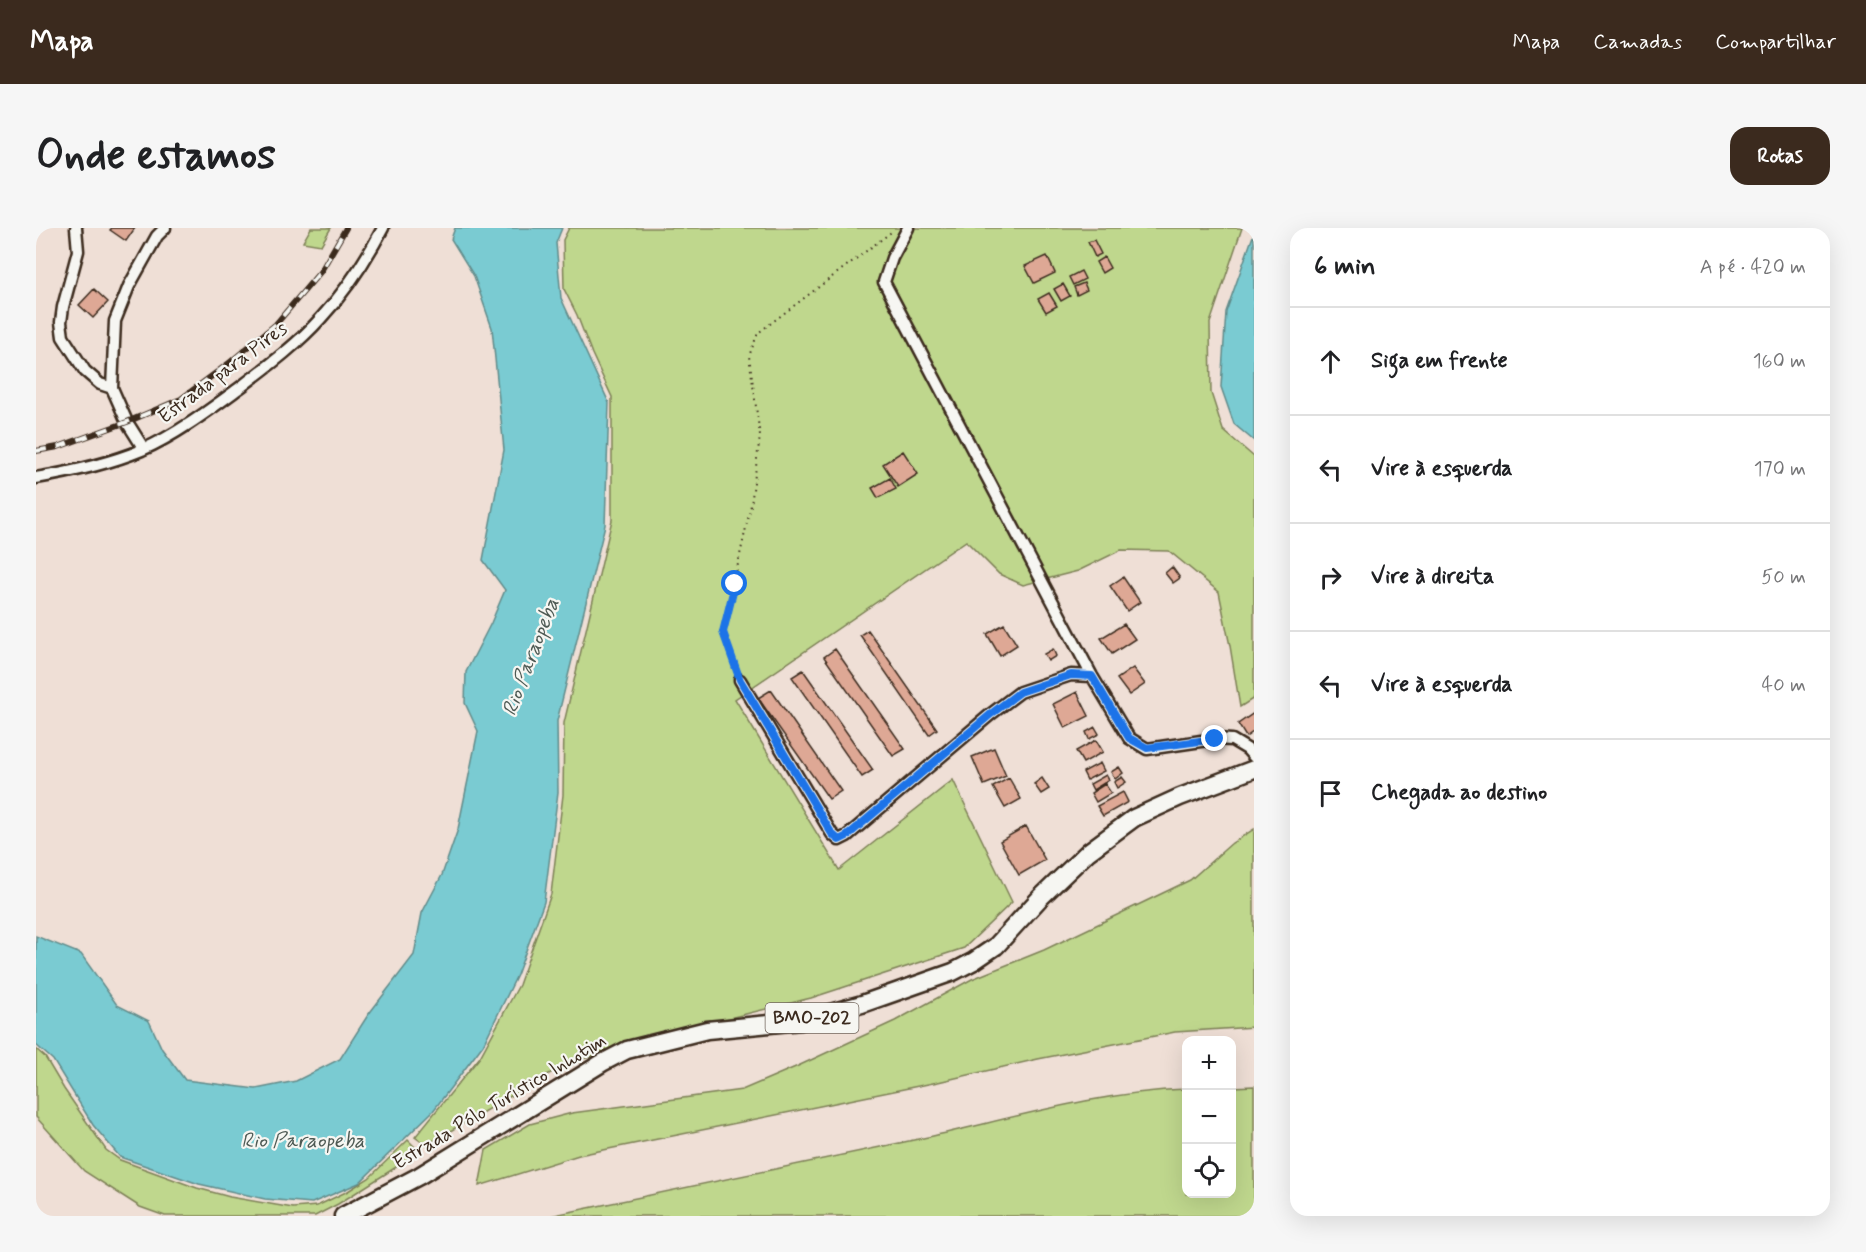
<!DOCTYPE html>
<html lang="pt">
<meta charset="utf-8">
<style>
:root{--surface:#fff;--page:#f6f6f6;--text:#202124;--muted:#757577;--line:#e0e0e0;--accent:#3b2a1e}
body{margin:0;font-family:Mynerve,sans-serif;background:var(--page);color:var(--text)}
.controls{position:absolute;right:18px;bottom:18px;display:grid;overflow:hidden;border-radius:12px;box-shadow:0 6px 24px #0002}
.controls button{width:54px;height:54px;display:grid;place-items:center;padding:0;border:0;border-bottom:2px solid var(--line);background:var(--surface);color:var(--text);font:30px sans-serif}
.stop{position:absolute;width:18px;height:18px;margin:-14px;border:4px solid #1a73e8;border-radius:50%;background:#fff}
.stop.end{background:#1a73e8;border-color:#fff;box-shadow:0 2px 6px #0008}
.list{margin:0;padding:0;list-style:none}
h2{display:flex;justify-content:space-between;align-items:center;height:78px;margin:0;padding:0 24px;font-size:26px}
h2 small{font-size:20px;font-weight:400;color:var(--muted)}
.list li{display:grid;grid-template-columns:39px 1fr auto;gap:18px;align-items:center;box-sizing:border-box;height:108px;padding:0 24px;border-top:2px solid var(--line)}
.list b{display:block;font-size:22px;white-space:nowrap}
.list em{font-size:20px;font-style:normal;color:var(--muted)}
.icon{flex:none;width:33px;height:33px;fill:none;stroke:currentColor;stroke-width:2;stroke-linecap:round;stroke-linejoin:round}
.map{position:relative;flex:none;width:1218px;height:988px;overflow:hidden;border-radius:18px}
header{display:flex;align-items:center;gap:36px;box-sizing:border-box;height:84px;padding:0 30px;background:var(--accent);color:#fff}
header strong{font-size:28px}
nav{display:flex;gap:33px;margin-inline-start:auto;font-size:21px}
.intro{display:flex;align-items:center;justify-content:space-between;box-sizing:border-box;height:144px;padding:0 36px}
h1{margin:0;font-size:42px}
.button{padding:15px 27px;border-radius:18px;background:var(--accent);color:#fff;font-size:21px;font-weight:700}
main{display:flex;gap:36px;padding:0 36px}
aside{flex:1;background:var(--surface);border-radius:18px;box-shadow:0 6px 24px #0002}
.map>svg:first-child{display:block}
.green{fill:#bfd78d;stroke:#7d8056;stroke-width:1.5}
.water{fill:#7acbd2;stroke:#618b8a;stroke-width:1.5}
.building{fill:#dea895;stroke:#3b2a1e;stroke-width:1.5}
.lines{fill:none;stroke-linecap:round;stroke-linejoin:round}
.street-casing{stroke:#3b2a1e;stroke-width:15}
.primary-casing{stroke:#3b2a1e;stroke-width:21}
.path{stroke:#3b2a1e;stroke-width:2;stroke-dasharray:1.5 4.5;stroke-linecap:butt}
.street{stroke:#f6f6f2;stroke-width:10}
.primary{stroke:#f6f6f2;stroke-width:16}
.rail-casing{stroke:#3b2a1e;stroke-width:6}
.rail{stroke:#f6f6f2;stroke-width:4;stroke-dasharray:11;stroke-linecap:butt}
.route{stroke:#1a73e8;stroke-width:8}
.labels{text-anchor:middle;dominant-baseline:central;stroke-width:4.5;stroke-linejoin:round;paint-order:stroke}
.shield{fill:#f6f6f2;stroke:#73675e;stroke-width:1.5}
.shield-label{font-size:18px;font-weight:bold;fill:#3b2a1e}
.street-label{font-size:20px;fill:#3b2a1e;stroke:#f6f6f2}
.water-label{font-size:21px;font-style:italic;fill:#4e5a54;stroke:#f6f6f2}
</style>
<header>
<strong>Mapa</strong>
<nav><a>Mapa</a><a>Camadas</a><a>Compartilhar</a></nav>
</header>
<div class="intro"><h1>Onde estamos</h1><a class="button">Rotas</a></div>
<main>
<div class="map">
<svg width="1218" height="988" viewBox="0 0 1218 988">
<rect width="100%" height="100%" fill="#efdfd6"/>
<filter id="ink" filterUnits="userSpaceOnUse"><feTurbulence type="fractalNoise" baseFrequency=".0167" numOctaves="2"/><feDisplacementMap in="SourceGraphic" scale="12" xChannelSelector="R" yChannelSelector="G"/><feConvolveMatrix kernelMatrix="1 2 1 2 8 2 1 2 1" color-interpolation-filters="sRGB"/></filter>
<g filter="url(#ink)">
<path class="green" d="M 275,0 L 295,0 L 285,17 L 267,14 Z
M 533,0 L 1206,0 L 1174,95 L 1175,165 L 1187,202 L 1218,229 L 1218,470 L 1204,479 L 1194,418 L 1183,364 L 1133,323 L 1085,322 L 1042,343 L 987,357 L 963,346 L 930,313 L 699,471 L 803,642 L 917,552 L 976,674 L 928,720 L 775,770 L 665,797 L 532,835 L 390,917 L 379,909 L 444,829 L 483,757 L 515,666 L 527,567 L 528,495 L 576,292 L 576,169 L 556,126 L 541,87 L 528,61 L 527,12 Z
M 1218,601 L 1218,799 L 1139,804 L 1002,831 L 902,854 L 543,927 L 443,958 L 450,922 L 494,896 L 536,885 L 706,862 L 762,838 L 859,793 L 936,751 L 1008,722 L 1154,652 L 1196,615 Z
M 0,821 L 9,829 L 28,861 L 70,922 L 84,932 L 161,960 L 194,969 L 257,980 L 281,978 L 312,963 L 333,950 L 372,912 L 384,924 L 302,976 L 279,988 L 129,988 L 104,979 L 48,943 L 0,889 Z
M 1218,858 L 1218,988 L 514,988 C 640,962 766,936 892,909 C 977,890 1063,864 1150,861 L 1150,966 L 1196,966 L 1196,859 Z"/>
<path class="water" d="M 419,0 L 526,0 L 520,15 L 525,70 L 573,175 L 569,297 L 521,493 L 522,564 L 508,674 L 481,747 L 447,817 L 397,883 L 323,955 L 276,975 L 229,971 L 163,956 L 84,929 L 57,897 L 17,832 L 0,817 L 0,708 L 45,726 L 81,777 L 113,793 L 126,821 L 149,852 L 220,861 L 260,853 L 304,831 L 332,787 L 378,727 L 386,685 L 406,647 L 422,601 L 442,503 L 429,475 L 430,444 L 455,395 L 469,362 L 447,332 L 468,222 L 456,100 L 438,48 L 415,11 Z
M 1218,5 L 1218,213 L 1198,196 L 1185,159 L 1190,84 Z"/>
<path class="building" d="M 76,0 L 99,0 L 90,13 L 74,2 Z
M 1058,12 L 1065,26 L 1059,29 L 1052,14 Z
M 1011,28 L 1019,45 L 998,55 L 989,38 Z
M 1068,29 L 1074,40 L 1066,45 L 1060,34 Z
M 1045,43 L 1049,51 L 1037,57 L 1033,49 Z
M 1048,55 L 1051,62 L 1041,67 L 1038,59 Z
M 1027,56 L 1034,68 L 1025,73 L 1018,61 Z
M 58,61 L 72,74 L 57,90 L 43,77 Z
M 1013,65 L 1021,78 L 1010,84 L 1002,71 Z
M 867,223 L 882,246 L 862,259 L 847,236 Z
M 854,250 L 860,261 L 842,270 L 836,260 Z
M 1136,339 L 1144,350 L 1137,355 L 1129,345 Z
M 1087,349 L 1104,374 L 1091,383 L 1074,358 Z
M 968,396 L 981,417 L 964,428 L 951,406 Z
M 1088,396 L 1099,411 L 1076,426 L 1065,410 Z
M 832,402 L 901,501 L 893,507 L 824,407 Z
M 799,421 L 869,521 L 857,528 L 788,429 Z
M 1017,421 L 1020,428 L 1012,433 L 1008,426 Z
M 1097,440 L 1109,456 L 1093,467 L 1081,451 Z
M 767,442 L 837,542 L 826,549 L 756,449 Z
M 735,462 L 805,563 L 793,571 L 722,470 Z
M 1041,464 L 1053,488 L 1029,500 L 1017,476 Z
M 1218,485 L 1218,503 L 1210,509 L 1202,496 Z
M 1059,499 L 1063,506 L 1053,511 L 1050,504 Z
M 1060,512 L 1067,524 L 1047,535 L 1040,523 Z
M 958,520 L 970,548 L 948,557 L 936,529 Z
M 1064,535 L 1068,543 L 1051,552 L 1047,544 Z
M 1083,539 L 1087,545 L 1079,551 L 1075,544 Z
M 1070,547 L 1073,552 L 1057,562 L 1054,556 Z
M 1086,549 L 1090,554 L 1081,560 L 1078,554 Z
M 973,550 L 985,571 L 969,580 L 957,559 Z
M 1006,550 L 1013,561 L 1005,566 L 998,556 Z
M 1069,556 L 1075,565 L 1060,574 L 1055,565 Z
M 1087,564 L 1092,574 L 1067,588 L 1061,578 Z
M 990,598 L 1009,632 L 983,647 L 964,613 Z"/>
<g class="lines">
<defs>
<path id="street" d="M 40,0 L 42,23 L 27,79 L 25,94 L 27,109 L 49,143 L 64,156 L 76,160
M 872,0 L 856,30 L 848,54 L 1056,448 L 1093,510 L 1111,521 L 1179,511 L 1196,512 L 1211,521 L 1218,529
M 108,221 L 91,194 L 76,160 L 79,93 L 93,58 L 121,8 L 129,0
M 0,250 C 36,244 72,236 106,222 C 140,207 172,183 202,161 C 231,139 261,117 285,90 C 310,63 330,32 347,0
M 704,452 L 796,606 L 803,612 L 811,608 L 955,486 L 984,464 L 1035,447 L 1056,448"/>
<path id="primary" d="M 307,988 L 383,948 L 566,835 L 591,822 L 671,802 L 765,793 L 826,776 L 917,744 L 938,733 L 960,718 L 1004,670 L 1052,624 L 1098,590 L 1144,569 L 1218,541"/>
</defs>
<use href="#street" class="street-casing"/>
<use href="#primary" class="primary-casing"/>
<path class="path" d="M 700,442 L 687,404 L 715,277 L 724,208 L 713,128 L 722,105 L 858,2"/>
<use href="#street" class="street"/>
<use href="#primary" class="primary"/>
<defs>
<path id="rail" d="M 0,223 L 22,219 L 91,194 L 145,171 L 192,136 L 240,96 L 285,43 L 310,0"/>
</defs>
<use href="#rail" class="rail-casing"/>
<use href="#rail" class="rail"/>
</g>
</g>
<g class="lines" filter="url(#ink)">
<path class="route" d="M 699,356 L 687,404 L 704,452 L 796,606 L 803,612 L 811,608 L 955,486 L 984,464 L 1035,447 L 1056,448 L 1093,510 L 1111,520 L 1179,511"/>
</g>
<g class="labels">
<rect class="shield" x="729.5" y="775" width="93" height="30" rx="4.5"/>
<g class="shield-label">
<text x="776" y="790">BMO-202</text>
</g>
<g class="street-label">
<text transform="translate(187 145) rotate(-37)">Estrada para Pires</text>
<text transform="translate(464 874) rotate(-31)">Estrada Pólo Turístico Inhotim</text>
</g>
<g class="water-label">
<text transform="translate(495 429) rotate(-69)">Rio Paraopeba</text>
<text x="267" y="913">Rio Paraopeba</text>
</g>
</g>
</svg>
<div class="controls">
<button>+</button>
<button>−</button>
<button><svg class="icon" aria-label="locate" viewBox="0 0 24 24"><circle cx="12" cy="12" r="6"/><path d="M12 2v4M12 18v4M2 12h4M18 12h4"/></svg></button>
</div>
<div class="stop" style="left:699px;top:356px"></div>
<div class="stop end" style="left:1179px;top:511px"></div>
</div>
<aside>
<h2>6 min<small>A pé · 420 m</small></h2>
<ul class="list">
<li><svg class="icon" aria-label="ahead" viewBox="0 0 24 24"><path d="M12 20V5M6 11l6-6 6 6"/></svg><div><b>Siga em frente</b></div><em>160 m</em></li>
<li><svg class="icon" aria-label="left" viewBox="0 0 24 24"><path d="M17 20v-9H6M10 6l-5 5 5 5"/></svg><div><b>Vire à esquerda</b></div><em>170 m</em></li>
<li><svg class="icon" aria-label="right" viewBox="0 0 24 24"><path d="M7 20v-9h11M14 6l5 5-5 5"/></svg><div><b>Vire à direita</b></div><em>50 m</em></li>
<li><svg class="icon" aria-label="left" viewBox="0 0 24 24"><path d="M17 20v-9H6M10 6l-5 5 5 5"/></svg><div><b>Vire à esquerda</b></div><em>40 m</em></li>
<li><svg class="icon" aria-label="arrive" viewBox="0 0 24 24"><path d="M6 21V4h12l-3 4 3 4H6"/></svg><div><b>Chegada ao destino</b></div></li>
</ul>
</aside>
</main>
